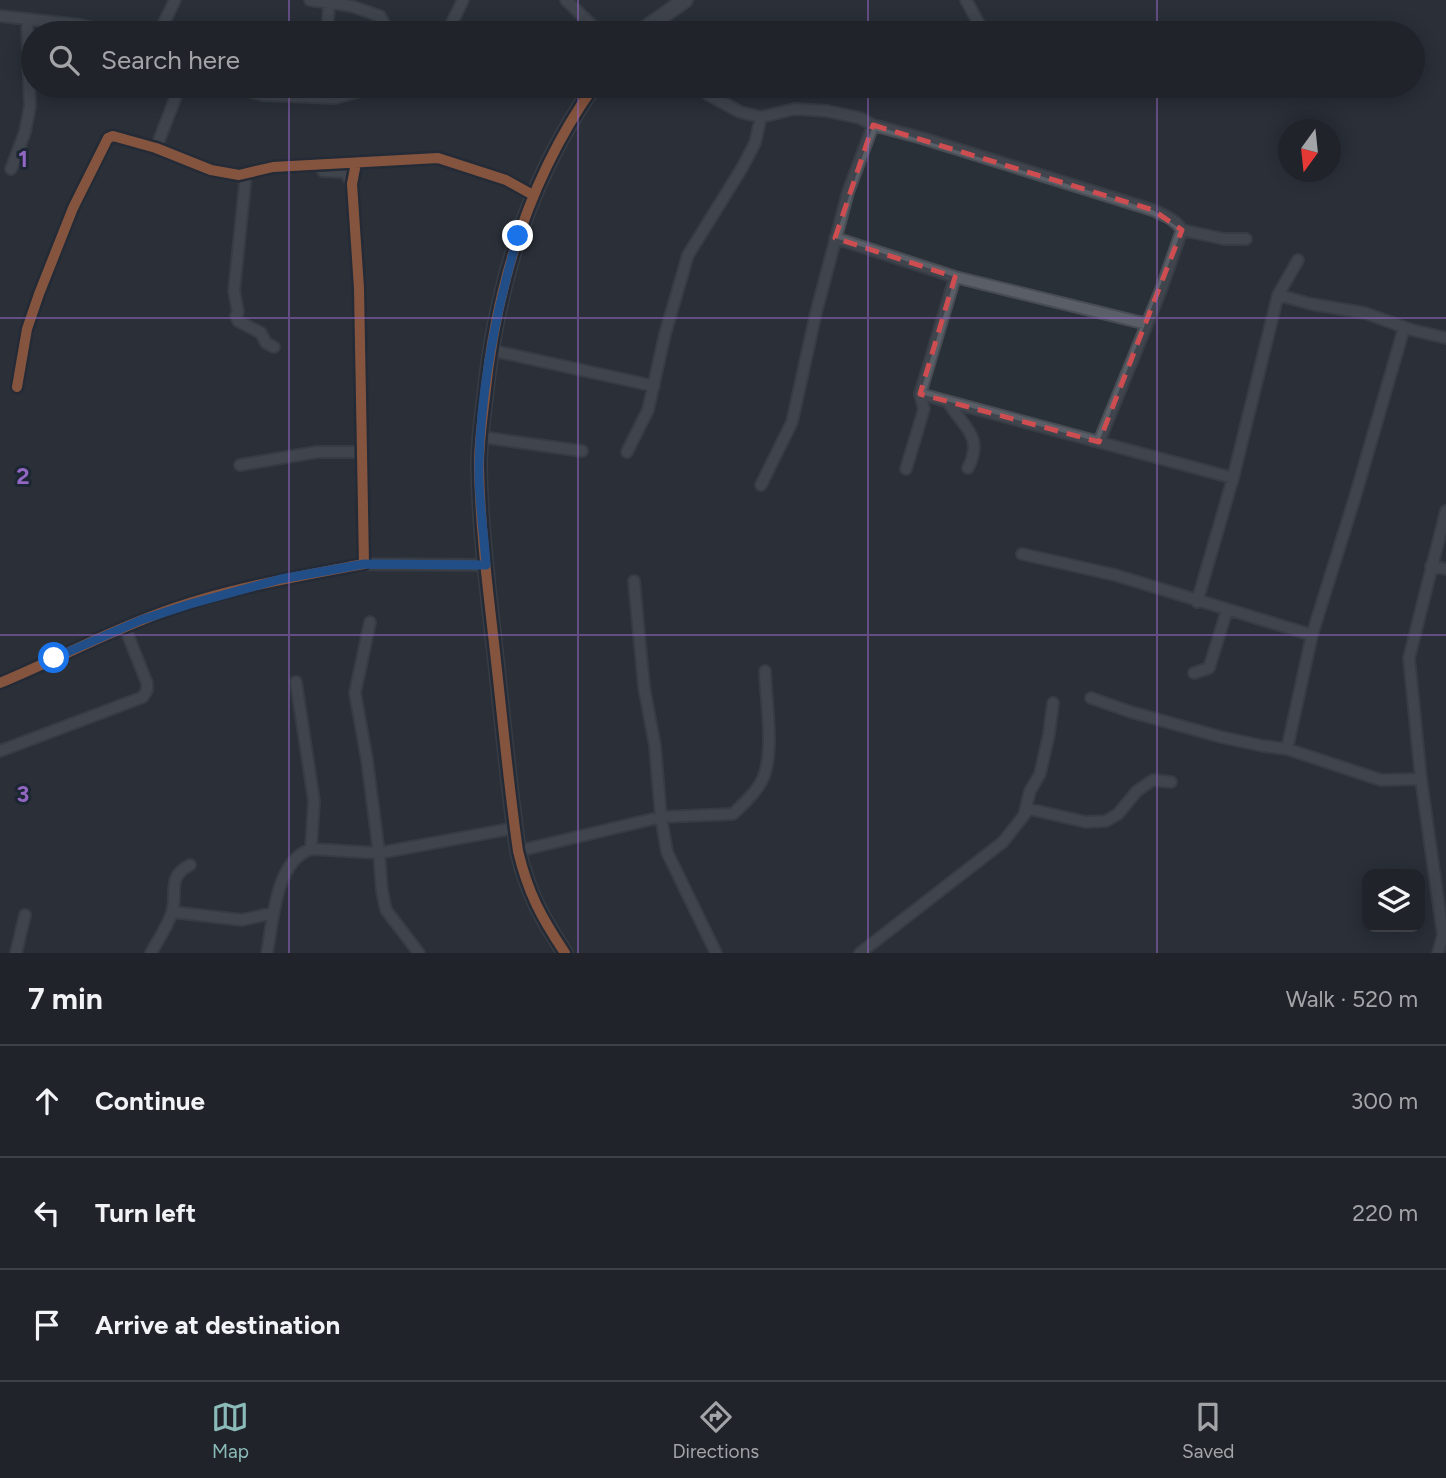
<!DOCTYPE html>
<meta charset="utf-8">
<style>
:root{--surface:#20242a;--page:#282c32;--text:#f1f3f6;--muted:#a2a4a8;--line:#3d4147;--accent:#8bbbb9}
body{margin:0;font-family:Figtree,sans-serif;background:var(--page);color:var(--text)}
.controls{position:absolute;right:21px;bottom:21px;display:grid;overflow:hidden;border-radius:14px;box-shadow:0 4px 18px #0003}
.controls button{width:63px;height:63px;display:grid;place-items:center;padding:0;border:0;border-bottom:2px solid var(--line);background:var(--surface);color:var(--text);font:35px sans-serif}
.compass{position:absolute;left:1278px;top:119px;width:63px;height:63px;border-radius:50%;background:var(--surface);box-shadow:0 4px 18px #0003;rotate:195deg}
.stop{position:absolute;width:21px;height:21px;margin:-16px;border:5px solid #1a73e8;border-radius:50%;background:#fff}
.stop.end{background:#1a73e8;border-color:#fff;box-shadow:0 2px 7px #0008}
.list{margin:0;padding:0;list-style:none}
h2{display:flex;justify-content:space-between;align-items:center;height:91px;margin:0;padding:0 28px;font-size:30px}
h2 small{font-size:23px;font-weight:400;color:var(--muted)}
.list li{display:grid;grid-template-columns:46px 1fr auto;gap:21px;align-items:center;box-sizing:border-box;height:112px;padding:0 28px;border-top:2px solid var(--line)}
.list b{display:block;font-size:26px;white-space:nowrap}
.list em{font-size:23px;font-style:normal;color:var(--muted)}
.icon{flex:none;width:38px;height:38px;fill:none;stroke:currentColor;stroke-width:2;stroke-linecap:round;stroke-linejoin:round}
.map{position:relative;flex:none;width:1446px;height:953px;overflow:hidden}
.search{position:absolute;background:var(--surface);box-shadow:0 4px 18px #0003;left:21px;right:21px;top:21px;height:77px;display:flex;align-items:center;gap:18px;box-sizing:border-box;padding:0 24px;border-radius:38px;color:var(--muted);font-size:26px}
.sheet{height:427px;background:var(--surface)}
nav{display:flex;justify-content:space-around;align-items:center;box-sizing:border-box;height:98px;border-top:2px solid var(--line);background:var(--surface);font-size:19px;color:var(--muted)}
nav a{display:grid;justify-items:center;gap:4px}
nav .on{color:var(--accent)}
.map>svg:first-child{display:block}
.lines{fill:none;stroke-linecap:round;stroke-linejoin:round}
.street-casing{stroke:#484c53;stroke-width:14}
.secondary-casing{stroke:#484c53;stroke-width:18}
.street{stroke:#5a5e66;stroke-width:10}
.secondary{stroke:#595d64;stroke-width:14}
.cycleway-casing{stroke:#1d2633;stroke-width:15}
.cycleway{stroke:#f48246;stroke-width:10}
.route{stroke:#1a73e8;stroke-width:9}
.marked{fill:none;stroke:#ce4d50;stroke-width:5;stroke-dasharray:14 9;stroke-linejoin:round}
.grid{fill:none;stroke:#9266c3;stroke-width:2;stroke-opacity:0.55}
.grid-label{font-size:23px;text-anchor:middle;font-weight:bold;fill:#9266c3;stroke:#1d2633;stroke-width:6;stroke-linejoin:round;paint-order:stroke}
</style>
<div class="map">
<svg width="1446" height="953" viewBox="0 0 1446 953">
<rect width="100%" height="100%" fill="#2a3038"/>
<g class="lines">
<defs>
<path id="street" d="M 310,0 L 351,6 L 380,16 L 389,33
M 566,0 L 600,33
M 966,0 L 984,33
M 0,16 L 80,25 L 117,33
M 159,33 L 175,0
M 327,33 L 329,4
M 447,33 L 463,0
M 509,33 L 525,33
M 231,86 L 263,95 L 335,98 L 364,90 L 416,86
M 699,86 L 709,95 L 740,112 L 761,117 L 795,109 L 827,111 L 860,118 L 873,125 L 922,138 L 1153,210 C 1164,215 1175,219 1182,230 L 1224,239 L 1246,239
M 156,148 L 180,86
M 11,169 L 25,132 L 30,106 L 27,20
M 323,171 L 345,172 L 352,184
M 246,174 L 234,291 L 238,312 L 236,316 L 238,321 L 261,333 L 266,343 L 274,347
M 835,238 L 955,277 L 1147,324
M 1278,295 L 1298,260
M 490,350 L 654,386
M 17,387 L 27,329 L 39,294 L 73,208 L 108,138 L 113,136 L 156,148 L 211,170 L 239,175 L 273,167 L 438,158 L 506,180 L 533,195
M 920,394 L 1233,478
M 948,402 C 964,428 984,436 968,468
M 481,437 L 582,451
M 1099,442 L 1161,290 L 1182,230
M 627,452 L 648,410 L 665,334 L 688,255 L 742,168 L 755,143 L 761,117
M 240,465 L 317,452 L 360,452
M 906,469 L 924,409 L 920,394 L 955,277
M 761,485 L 792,422 L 816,313 L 848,192 L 873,125
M 1022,554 L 1115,575 L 1312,635
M 364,564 L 486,565
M 1431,566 L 1446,569
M 634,581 L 644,687 L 655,746 L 661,817 L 667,852 L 716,953
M 1197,602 L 1233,478 L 1278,295 L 1311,304 L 1365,313 L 1412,330 L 1446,338
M 370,622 L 355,693 L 367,760 L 379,853 L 382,891 L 386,910 L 419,953
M 1194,673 L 1209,668 L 1227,610
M 296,682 L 314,801 L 311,849
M 0,683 C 48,663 94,639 142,620 C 212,591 289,578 364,564 L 359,288 L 352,184 L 356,163
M 1091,698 L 1131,712 L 1221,737 L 1263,746 L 1287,749 L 1381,780 L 1421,779
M 1287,749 L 1312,635 L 1355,497 L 1404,328
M 0,751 L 143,697 L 147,690 L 147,683 L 125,628
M 1024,815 L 1030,791 L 1040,774 L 1049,734 L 1053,703
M 518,851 L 661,817 L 733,814 C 744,803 758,791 764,776 C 774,747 766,702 765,671
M 172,912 L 242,920 L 273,913
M 16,953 L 25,915
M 151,953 C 158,940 167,927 172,913 C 178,893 166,877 190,865
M 267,953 C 273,922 275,861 311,849 L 379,853 L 515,828
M 860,953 L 1003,842 L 1029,809 L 1086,822 L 1106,821 L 1118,814 L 1137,791 L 1153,780 L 1171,782
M 1438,953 L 1443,935 L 1421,779 L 1409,658 L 1446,511"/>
<path id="secondary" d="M 639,33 L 685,0
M 565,953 C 541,917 528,893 518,851 C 509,788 503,724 496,661 C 489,597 480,531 479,466 C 479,443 482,420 485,397 C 496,287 529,178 594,86"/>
</defs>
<use href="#street" class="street-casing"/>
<use href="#secondary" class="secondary-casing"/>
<use href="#street" class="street"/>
<use href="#secondary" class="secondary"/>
<defs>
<path id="cycleway" d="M 17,387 L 27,329 L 39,294 L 73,208 L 108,138 L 113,136 L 156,148 L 211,170 L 239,175 L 273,167 L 438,158 L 506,180 L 533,195
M 0,683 C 48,663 94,639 142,620 C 212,591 289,578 364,564 L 359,288 L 352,184 L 356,163
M 565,953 C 541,917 528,893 518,851 C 509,788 503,724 496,661 C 489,597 480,531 479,466 C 479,443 482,420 485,397 C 496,287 529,178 594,86"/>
</defs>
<use href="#cycleway" class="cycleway-casing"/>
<use href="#cycleway" class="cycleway"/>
</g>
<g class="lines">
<path class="route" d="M 54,658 L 141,620 L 190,604 L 281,579 L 364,564 L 486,565 C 484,532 478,497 479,464 C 481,386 496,310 518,236"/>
</g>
<path d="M0 0H1446V953H0ZM 873,125 L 1153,210 L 1182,230 L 1099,442 L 920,394 L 955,277 L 835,238 Z" fill="#2a3038" fill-opacity=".55" fill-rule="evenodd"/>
<path class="marked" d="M 873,125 L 1153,210 L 1182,230 L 1099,442 L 920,394 L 955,277 L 835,238 Z"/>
<path class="grid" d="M 289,0 L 289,33M 578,0 L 578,33M 868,0 L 868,33M 1157,0 L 1157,33M 289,86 L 289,953M 578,86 L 578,953M 868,86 L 868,953M 1157,86 L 1157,953M 0,318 L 1446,318M 0,635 L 1446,635"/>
<g class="grid-label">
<text x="23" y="167">1</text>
<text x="23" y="484">2</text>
<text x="23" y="802">3</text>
</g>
</svg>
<div class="controls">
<button><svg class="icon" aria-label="layers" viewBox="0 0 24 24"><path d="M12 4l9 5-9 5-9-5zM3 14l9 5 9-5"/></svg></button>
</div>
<svg class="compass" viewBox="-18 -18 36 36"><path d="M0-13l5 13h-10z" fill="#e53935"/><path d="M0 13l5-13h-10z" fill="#a2a4a8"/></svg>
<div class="stop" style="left:54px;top:658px"></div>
<div class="stop end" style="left:518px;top:236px"></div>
<div class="search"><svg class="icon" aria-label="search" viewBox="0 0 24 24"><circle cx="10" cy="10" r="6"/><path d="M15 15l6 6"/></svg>Search here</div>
</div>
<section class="sheet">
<h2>7 min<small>Walk · 520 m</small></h2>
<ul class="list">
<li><svg class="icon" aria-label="ahead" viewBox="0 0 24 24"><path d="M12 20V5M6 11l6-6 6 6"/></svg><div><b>Continue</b></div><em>300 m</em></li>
<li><svg class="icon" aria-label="left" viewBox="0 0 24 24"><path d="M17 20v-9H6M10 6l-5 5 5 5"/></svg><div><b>Turn left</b></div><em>220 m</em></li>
<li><svg class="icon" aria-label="arrive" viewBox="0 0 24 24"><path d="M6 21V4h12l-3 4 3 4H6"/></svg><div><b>Arrive at destination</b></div></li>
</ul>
</section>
<nav>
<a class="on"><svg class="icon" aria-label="map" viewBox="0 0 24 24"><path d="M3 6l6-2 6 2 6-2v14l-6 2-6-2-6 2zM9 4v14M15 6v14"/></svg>Map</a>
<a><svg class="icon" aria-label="directions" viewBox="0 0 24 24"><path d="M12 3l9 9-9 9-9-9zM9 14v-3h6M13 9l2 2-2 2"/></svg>Directions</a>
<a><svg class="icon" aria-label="saved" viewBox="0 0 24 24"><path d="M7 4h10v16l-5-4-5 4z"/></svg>Saved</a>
</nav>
